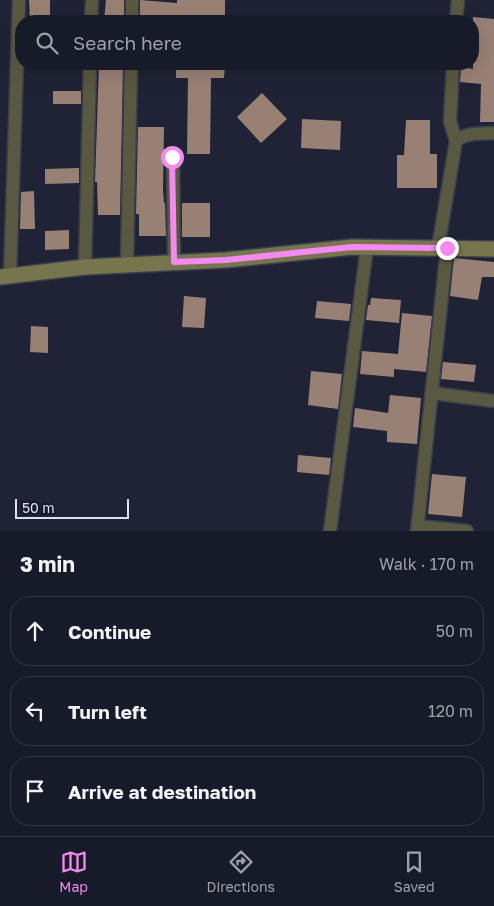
<!DOCTYPE html>
<meta charset="utf-8">
<style>
:root{--surface:#171a28;--page:#202330;--text:#f1f3f6;--muted:#9ea1a8;--line:#363845;--accent:#f489f0}
body{margin:0;font-family:"Golos Text",sans-serif;background:var(--page);color:var(--text)}
.scale{position:absolute;left:15px;bottom:12px;width:114px;box-sizing:border-box;padding-left:5px;border:2px solid #dfe2ee;border-top:0;font-size:14px;line-height:18px;white-space:nowrap;color:#dfe2ee;-webkit-text-stroke:4px #16192b;paint-order:stroke}
.stop{position:absolute;width:15px;height:15px;margin:-11px;border:4px solid #f489f0;border-radius:50%;background:#fff}
.stop.end{background:#f489f0;border-color:#fff;box-shadow:0 1px 5px #0008}
.list{margin:0;padding:0;list-style:none}
h2{display:flex;justify-content:space-between;align-items:center;height:65px;margin:0;padding:0 20px;font-size:21px}
h2 small{font-size:16px;font-weight:400;color:var(--muted)}
.list li{display:grid;grid-template-columns:32px 1fr auto;gap:15px;align-items:center;box-sizing:border-box;height:70px;margin:0 10px 10px;padding:0 10px;border:1px solid var(--line);border-radius:20px}
.list b{display:block;font-size:19px;white-space:nowrap}
.list em{font-size:16px;font-style:normal;color:var(--muted)}
.icon{flex:none;width:28px;height:28px;fill:none;stroke:currentColor;stroke-width:2;stroke-linecap:round;stroke-linejoin:round}
.map{position:relative;flex:none;width:494px;height:531px;overflow:hidden}
.search{position:absolute;background:var(--surface);box-shadow:0 5px 20px #0002;left:15px;right:15px;top:15px;height:55px;display:flex;align-items:center;gap:12px;box-sizing:border-box;padding:0 18px;border-radius:20px;color:var(--muted);font-size:19px}
.sheet{height:305px;background:var(--surface)}
nav{display:flex;justify-content:space-around;align-items:center;box-sizing:border-box;height:70px;border-top:1px solid var(--line);background:var(--surface);font-size:14px;color:var(--muted)}
nav a{display:grid;justify-items:center;gap:2px}
nav .on{color:var(--accent)}
.map>svg:first-child{display:block}
.building{fill:#998075}
.lines{fill:none;stroke-linecap:round;stroke-linejoin:round}
.street-casing{stroke:#3a3e4f;stroke-width:15}
.secondary-casing{stroke:#3a3e4f;stroke-width:18}
.street{stroke:#595840;stroke-width:12}
.secondary{stroke:#77754e;stroke-width:15}
.route{stroke:#f489f0;stroke-width:6}
</style>
<div class="map">
<svg width="494" height="531" viewBox="0 0 494 531">
<rect width="100%" height="100%" fill="#1f2335"/>
<path class="building" d="M 29,0 L 50,0 L 50,21 L 30,21 Z
M 106,0 L 124,0 L 124,21 L 104,21 Z
M 140,0 L 177,3 L 177,0 L 225,0 L 225,21 L 173,21 L 140,19 Z
M 473,17 L 494,19 L 494,122 L 480,122 L 481,84 L 460,82 L 461,67 L 473,69 Z
M 99,64 L 123,65 L 120,215 L 98,215 L 97,182 L 95,182 Z
M 176,64 L 225,64 L 224,78 L 211,78 L 210,154 L 187,154 L 188,78 L 176,78 Z
M 53,91 L 81,91 L 81,104 L 53,104 Z
M 262,93 L 287,119 L 261,143 L 237,117 Z
M 302,119 L 341,121 L 340,150 L 301,148 Z
M 406,120 L 430,120 L 430,154 L 437,154 L 437,188 L 397,188 L 397,155 L 404,155 Z
M 138,127 L 164,127 L 163,189 L 164,203 L 165,203 L 166,236 L 139,236 L 139,214 L 136,214 Z
M 79,168 L 79,183 L 45,184 L 45,169 Z
M 34,191 L 35,229 L 20,229 L 21,192 Z
M 182,203 L 210,203 L 210,237 L 182,237 Z
M 69,230 L 69,249 L 45,250 L 45,231 Z
M 454,258 L 494,262 L 494,277 L 482,277 L 478,300 L 450,296 Z
M 184,296 L 206,298 L 204,328 L 182,327 Z
M 371,298 L 401,300 L 399,323 L 366,320 L 368,305 L 370,305 Z
M 317,301 L 351,304 L 349,321 L 315,318 Z
M 402,313 L 432,316 L 426,372 L 394,369 L 394,377 L 360,374 L 362,351 L 398,354 Z
M 31,326 L 48,327 L 48,353 L 30,352 Z
M 443,362 L 476,365 L 474,382 L 441,379 Z
M 311,371 L 342,374 L 338,409 L 308,405 Z
M 390,395 L 421,398 L 417,444 L 387,442 L 387,431 L 353,427 L 355,408 L 388,413 Z
M 298,455 L 331,458 L 329,475 L 297,472 Z
M 432,474 L 466,477 L 462,517 L 428,514 Z"/>
<g class="lines">
<defs>
<path id="street" d="M 91,21 L 92,0
M 132,21 L 132,0
M 456,21 L 458,0
M 453,64 L 450,121 L 456,141
M 173,157 L 174,262
M 438,248 L 456,141 C 466,132 482,134 494,133
M 127,265 L 131,64
M 85,267 L 90,64
M 10,276 L 19,0
M 432,393 L 494,401
M 418,526 L 467,531
M 330,531 L 367,247
M 417,531 L 447,248"/>
<path id="secondary" d="M 0,277 L 85,267 L 226,260 L 352,247 L 494,249"/>
</defs>
<use href="#street" class="street-casing"/>
<use href="#secondary" class="secondary-casing"/>
<use href="#street" class="street"/>
<use href="#secondary" class="secondary"/>
</g>
<g class="lines">
<path class="route" d="M 172,157 L 174,262 L 226,260 L 352,247 L 447,248"/>
</g>
</svg>
<div class="scale">50 m</div>
<div class="stop" style="left:172px;top:157px"></div>
<div class="stop end" style="left:447px;top:248px"></div>
<div class="search"><svg class="icon" aria-label="search" viewBox="0 0 24 24"><circle cx="10" cy="10" r="6"/><path d="M15 15l6 6"/></svg>Search here</div>
</div>
<section class="sheet">
<h2>3 min<small>Walk · 170 m</small></h2>
<ul class="list">
<li><svg class="icon" aria-label="ahead" viewBox="0 0 24 24"><path d="M12 20V5M6 11l6-6 6 6"/></svg><div><b>Continue</b></div><em>50 m</em></li>
<li><svg class="icon" aria-label="left" viewBox="0 0 24 24"><path d="M17 20v-9H6M10 6l-5 5 5 5"/></svg><div><b>Turn left</b></div><em>120 m</em></li>
<li><svg class="icon" aria-label="arrive" viewBox="0 0 24 24"><path d="M6 21V4h12l-3 4 3 4H6"/></svg><div><b>Arrive at destination</b></div></li>
</ul>
</section>
<nav>
<a class="on"><svg class="icon" aria-label="map" viewBox="0 0 24 24"><path d="M3 6l6-2 6 2 6-2v14l-6 2-6-2-6 2zM9 4v14M15 6v14"/></svg>Map</a>
<a><svg class="icon" aria-label="directions" viewBox="0 0 24 24"><path d="M12 3l9 9-9 9-9-9zM9 14v-3h6M13 9l2 2-2 2"/></svg>Directions</a>
<a><svg class="icon" aria-label="saved" viewBox="0 0 24 24"><path d="M7 4h10v16l-5-4-5 4z"/></svg>Saved</a>
</nav>
